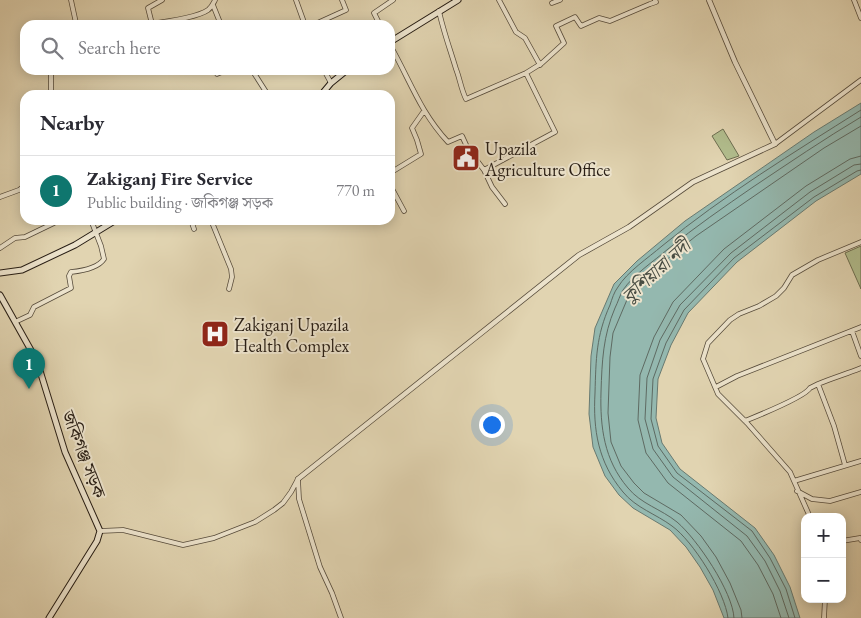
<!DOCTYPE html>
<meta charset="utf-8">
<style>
:root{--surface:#fff;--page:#f7f7f7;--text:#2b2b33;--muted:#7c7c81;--line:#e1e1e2;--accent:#0f766e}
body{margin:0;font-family:"EB Garamond","Noto Serif Bengali",serif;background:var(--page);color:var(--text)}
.controls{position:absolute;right:15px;bottom:15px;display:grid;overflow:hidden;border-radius:10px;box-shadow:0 2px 12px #0003}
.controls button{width:45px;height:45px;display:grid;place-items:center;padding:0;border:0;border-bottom:1px solid var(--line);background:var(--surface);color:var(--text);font:25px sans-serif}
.you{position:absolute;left:491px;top:424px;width:18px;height:18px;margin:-12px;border:4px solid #fff;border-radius:50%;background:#1a73e8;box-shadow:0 0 0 8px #1a73e833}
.badge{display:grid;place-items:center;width:32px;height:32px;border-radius:50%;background:var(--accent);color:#fff;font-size:16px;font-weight:700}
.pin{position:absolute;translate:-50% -41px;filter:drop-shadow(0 1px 2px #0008)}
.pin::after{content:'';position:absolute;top:26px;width:18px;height:15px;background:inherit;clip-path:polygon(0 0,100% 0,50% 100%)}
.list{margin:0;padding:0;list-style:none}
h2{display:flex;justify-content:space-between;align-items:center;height:65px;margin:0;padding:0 20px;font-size:21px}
h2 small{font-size:16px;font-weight:400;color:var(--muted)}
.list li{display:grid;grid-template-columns:32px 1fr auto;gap:15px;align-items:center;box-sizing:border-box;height:70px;padding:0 20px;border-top:1px solid var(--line)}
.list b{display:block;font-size:19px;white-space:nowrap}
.list p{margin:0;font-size:16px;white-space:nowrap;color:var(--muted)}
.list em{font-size:16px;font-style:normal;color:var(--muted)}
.icon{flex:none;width:28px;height:28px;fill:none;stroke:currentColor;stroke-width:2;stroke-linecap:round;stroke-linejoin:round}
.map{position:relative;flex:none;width:861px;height:618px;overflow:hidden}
.search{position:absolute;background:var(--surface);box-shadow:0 2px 12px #0003;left:20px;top:20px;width:375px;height:55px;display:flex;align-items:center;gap:12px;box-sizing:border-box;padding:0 18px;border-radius:15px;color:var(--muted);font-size:19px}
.panel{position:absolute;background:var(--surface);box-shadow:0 2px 12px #0003;left:20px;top:90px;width:375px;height:135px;border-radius:15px}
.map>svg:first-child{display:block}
.park{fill:#b1bd8d;stroke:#6c6d50}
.water{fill:#94b8af;stroke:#687a71}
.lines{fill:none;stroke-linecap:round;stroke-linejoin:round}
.shore{stroke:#5e6a62;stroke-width:1}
.minor-casing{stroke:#564b3b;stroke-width:5.5}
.tertiary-casing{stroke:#564b3b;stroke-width:6}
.secondary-casing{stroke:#271d14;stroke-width:7}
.minor{stroke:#ece3cc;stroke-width:4}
.tertiary{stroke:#ece3cc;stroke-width:4.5}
.secondary{stroke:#ece3cc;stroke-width:5}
.labels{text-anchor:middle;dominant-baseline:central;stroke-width:4;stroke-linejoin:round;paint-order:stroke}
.poi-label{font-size:18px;fill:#271d14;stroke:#ece3cc;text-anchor:start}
.street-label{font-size:18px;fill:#271d14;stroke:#ece3cc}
.water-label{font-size:19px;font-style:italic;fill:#484c42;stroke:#ece3cc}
</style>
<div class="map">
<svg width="861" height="618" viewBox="0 0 861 618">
<rect width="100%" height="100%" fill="#e1d4b1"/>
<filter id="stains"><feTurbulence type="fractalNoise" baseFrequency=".004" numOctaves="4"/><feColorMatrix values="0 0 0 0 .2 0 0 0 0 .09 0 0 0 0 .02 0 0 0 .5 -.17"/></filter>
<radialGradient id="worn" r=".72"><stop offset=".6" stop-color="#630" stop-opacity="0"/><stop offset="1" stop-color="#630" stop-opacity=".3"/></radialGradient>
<path class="park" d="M 723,129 L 739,156 L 727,160 L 712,136 Z
M 861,246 L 861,289 L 845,253 Z"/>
<path class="water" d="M 861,103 L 861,174 L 816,201 L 737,262 L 688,313 L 671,345 L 658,379 L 656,418 L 662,443 L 680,469 L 755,528 L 774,555 L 790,587 L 800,618 L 724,618 L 713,590 L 700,567 L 686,547 L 670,530 L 633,508 L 619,495 L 605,476 L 593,447 L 589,414 L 591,356 L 595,328 L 614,284 L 637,261 L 685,221 L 814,132 Z"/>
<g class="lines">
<path class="shore" d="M 728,618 C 725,592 693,541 672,526 C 656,514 636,508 623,492 C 598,462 593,430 595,393 C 596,359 596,336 610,305 C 612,299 614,292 618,287 C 627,272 648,258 662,246 C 724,195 793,153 861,110
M 734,618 C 733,592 697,539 677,522 C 661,509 641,504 628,488 C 604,460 600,427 601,392 C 602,361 603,336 615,308 C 618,302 620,295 623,290 C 634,274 653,262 668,249 C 695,227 724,207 753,187 C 789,163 824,139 861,117
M 742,618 L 741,610 L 730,583 L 716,557 L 701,536 L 681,515 L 644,493 L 634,483 L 621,466 L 611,442 L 608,413 L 610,357 L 613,333 L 629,295 L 649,274 L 696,236 L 824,148 L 861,126
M 781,618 L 773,594 L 758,565 L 741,541 L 668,483 L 646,453 L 638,420 L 640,375 L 654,337 L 673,302 L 724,249 L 806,186 L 850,159 L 861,156
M 789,618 L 780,591 L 765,561 L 747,536 L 673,477 L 653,449 L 645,419 L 647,378 L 660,340 L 680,305 L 731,253 L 810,192 L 854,165 L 861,164
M 795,618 L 786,589 L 770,558 L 752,531 L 677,473 L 658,446 L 651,419 L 653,379 L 666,343 L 684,310 L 734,258 L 814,197 L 857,171 L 861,170"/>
<defs>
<path id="minor" d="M 71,0 L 76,23 L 104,23 L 110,25
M 296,0 L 305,25
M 499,0 L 516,32 L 525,38 L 540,65
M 854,0 L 861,18
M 552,3 L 560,0
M 213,5 L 221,25
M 439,11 C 443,30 450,49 456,69 C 460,79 461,89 466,99 L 526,73 L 542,63 L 564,43 L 556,26 L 575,17 L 581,26 L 599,18 L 610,21 L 650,4 L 656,2 L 655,0
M 152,24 L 148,8 L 162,0
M 68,25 L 76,23
M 141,25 C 157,23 195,19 208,10 C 212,7 213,4 215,0
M 313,25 L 346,10 L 342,0
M 380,25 L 374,13 L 393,0
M 390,45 C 410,80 420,112 448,142 L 462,136 L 468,149 L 484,170
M 51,70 L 51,95
M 252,70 L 268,95
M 324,70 L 331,83
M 217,74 L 227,70
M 325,91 L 330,95
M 775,144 L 861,80
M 390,173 L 421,154 L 417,140 L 412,128 L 424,111
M 390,185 L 404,211
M 0,197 L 19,190 L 25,185
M 505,204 L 492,187 L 484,170 L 555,132 L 526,73
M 191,220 L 194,229
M 211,220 L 231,269 L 232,277 L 229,289
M 212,223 L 220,220
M 0,248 L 15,238 L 25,237 L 54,223 L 53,220
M 15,322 L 30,315 L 34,307 L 71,288 L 69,276 L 71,272 C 81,271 98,268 104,259 L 101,246 L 91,220
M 852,331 L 861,356
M 716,387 L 737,376 L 861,327
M 745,421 C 757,416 805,397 810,388 L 818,384
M 845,465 L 834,426 L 818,384 C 832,378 846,374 861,368
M 298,480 L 299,499 L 320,567 L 332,593 L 341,618
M 794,481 L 861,461
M 797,491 L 812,499 L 830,501 L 861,492
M 810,517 L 790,472 L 747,423 L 718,394 L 703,359 L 708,343 L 730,320 L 739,314 L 759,306 L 776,296 L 784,288 L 792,275 L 818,260 L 861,242
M 100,531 L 123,530 L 183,545 L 214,538 L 255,522 L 274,510 L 283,503 L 291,492 L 298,479
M 842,541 L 860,538 L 861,540
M 824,618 L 825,599"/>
<path id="tertiary" d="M 298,479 L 579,255 L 629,227 L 693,182 L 775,144 L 735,62 L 709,0"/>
<path id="secondary" d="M 390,42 L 458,0
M 321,95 L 331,83 L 347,70
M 0,273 L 22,270 L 75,245 L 116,220
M 0,295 L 37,361 L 65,452 L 100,531 L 97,541 L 49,618"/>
</defs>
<use href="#minor" class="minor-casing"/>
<use href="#tertiary" class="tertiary-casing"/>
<use href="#secondary" class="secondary-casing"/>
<use href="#minor" class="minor"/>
<use href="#tertiary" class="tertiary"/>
<use href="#secondary" class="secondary"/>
</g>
<defs>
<symbol id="civic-square" viewBox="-11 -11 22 22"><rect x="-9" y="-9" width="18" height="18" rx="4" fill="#8f2418" stroke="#ece3cc"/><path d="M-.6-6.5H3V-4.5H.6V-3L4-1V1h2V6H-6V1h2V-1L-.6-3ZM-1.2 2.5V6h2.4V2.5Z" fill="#fff"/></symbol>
<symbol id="hospital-square" viewBox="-11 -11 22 22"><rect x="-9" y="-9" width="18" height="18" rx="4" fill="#8f2418" stroke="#ece3cc"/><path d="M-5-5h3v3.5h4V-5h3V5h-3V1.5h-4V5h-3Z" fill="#fff"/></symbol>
</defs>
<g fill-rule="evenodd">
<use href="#civic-square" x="450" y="142" width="32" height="32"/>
<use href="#hospital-square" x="199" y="318" width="32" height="32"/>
</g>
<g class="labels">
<g class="poi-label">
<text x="485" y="148">Upazila<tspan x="485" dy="21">Agriculture Office</tspan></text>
<text x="234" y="324">Zakiganj Upazila<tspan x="234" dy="21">Health Complex</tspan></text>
</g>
<g class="street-label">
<text transform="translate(84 454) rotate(69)">জকিগঞ্জ সড়ক</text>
</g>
<g class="water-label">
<text transform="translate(656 271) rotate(-42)">কুশিয়ারা নদী</text>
</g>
</g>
<rect width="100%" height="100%" filter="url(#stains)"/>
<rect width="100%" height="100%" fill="url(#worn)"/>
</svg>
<div class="controls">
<button>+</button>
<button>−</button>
</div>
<div class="you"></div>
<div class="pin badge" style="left:29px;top:389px">1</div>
<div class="search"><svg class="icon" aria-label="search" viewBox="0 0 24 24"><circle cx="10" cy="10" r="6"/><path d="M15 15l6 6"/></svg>Search here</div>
<section class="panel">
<h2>Nearby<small></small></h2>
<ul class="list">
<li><span class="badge">1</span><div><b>Zakiganj Fire Service</b><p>Public building · জকিগঞ্জ সড়ক</p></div><em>770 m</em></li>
</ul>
</section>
</div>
